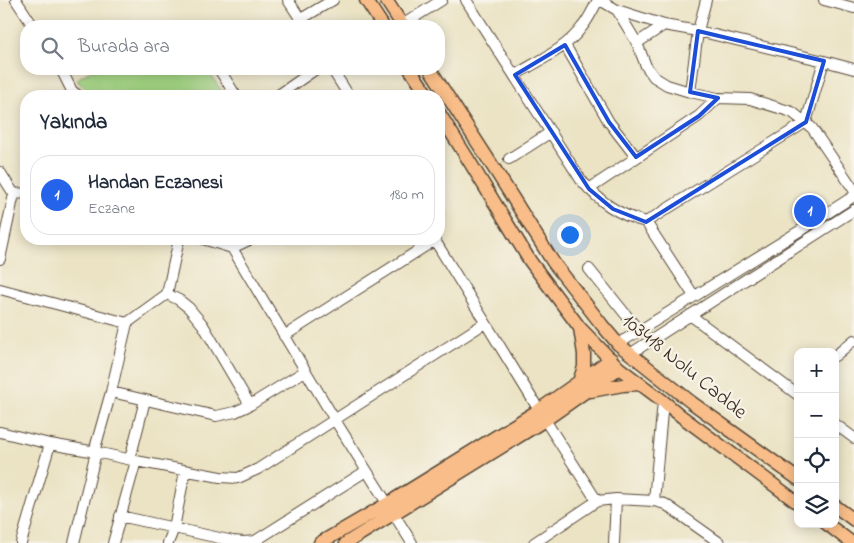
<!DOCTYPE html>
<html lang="tr">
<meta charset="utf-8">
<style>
:root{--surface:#fff;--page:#f2f2f3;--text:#1f2937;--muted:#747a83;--line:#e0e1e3;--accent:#2563eb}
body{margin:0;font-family:"Indie Flower",sans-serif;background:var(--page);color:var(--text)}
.controls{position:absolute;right:15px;bottom:15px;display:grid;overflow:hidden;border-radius:10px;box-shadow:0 2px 12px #0003}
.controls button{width:45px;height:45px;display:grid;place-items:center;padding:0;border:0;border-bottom:1px solid var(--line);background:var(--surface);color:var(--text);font:25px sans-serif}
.you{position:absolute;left:569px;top:234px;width:18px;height:18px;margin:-12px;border:4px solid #fff;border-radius:50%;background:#1a73e8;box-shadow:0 0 0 8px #1a73e833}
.badge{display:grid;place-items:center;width:32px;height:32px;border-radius:50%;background:var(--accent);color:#fff;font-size:16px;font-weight:700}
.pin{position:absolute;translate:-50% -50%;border:2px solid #fff;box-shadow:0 1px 5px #0006}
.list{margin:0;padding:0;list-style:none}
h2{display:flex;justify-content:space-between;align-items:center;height:65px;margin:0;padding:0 20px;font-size:21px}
h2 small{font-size:16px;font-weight:400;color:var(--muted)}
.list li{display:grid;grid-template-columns:32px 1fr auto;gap:15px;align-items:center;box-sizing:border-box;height:80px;margin:0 10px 10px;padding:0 10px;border:1px solid var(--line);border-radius:20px}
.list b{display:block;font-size:19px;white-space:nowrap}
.list p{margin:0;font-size:16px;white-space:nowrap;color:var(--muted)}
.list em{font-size:16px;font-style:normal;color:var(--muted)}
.icon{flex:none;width:28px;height:28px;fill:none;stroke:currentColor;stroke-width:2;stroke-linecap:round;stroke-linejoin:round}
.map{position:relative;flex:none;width:854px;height:543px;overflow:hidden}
.search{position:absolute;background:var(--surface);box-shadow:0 2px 12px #0003;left:20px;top:20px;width:425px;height:55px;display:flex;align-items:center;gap:12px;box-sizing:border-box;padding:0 18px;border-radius:20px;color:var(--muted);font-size:19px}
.panel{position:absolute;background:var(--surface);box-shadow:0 2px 12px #0003;left:20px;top:90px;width:425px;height:155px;border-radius:20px}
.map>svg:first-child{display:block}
.green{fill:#a0d281;stroke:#6e7e50}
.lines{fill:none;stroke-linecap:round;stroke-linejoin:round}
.minor-casing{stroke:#554637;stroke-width:12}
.major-casing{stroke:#554637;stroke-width:15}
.minor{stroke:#fff;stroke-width:10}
.major{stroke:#f8bd88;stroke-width:12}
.marked{fill:none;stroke:#1d4ed8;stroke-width:4;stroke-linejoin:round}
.labels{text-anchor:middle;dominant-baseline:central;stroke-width:4.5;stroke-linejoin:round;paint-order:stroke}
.street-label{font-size:21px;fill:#3b2a1e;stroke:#f7f3e8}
</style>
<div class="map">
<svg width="854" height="543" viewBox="0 0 854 543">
<rect width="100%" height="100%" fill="#f7f3e8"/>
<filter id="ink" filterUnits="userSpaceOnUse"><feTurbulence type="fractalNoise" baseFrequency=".02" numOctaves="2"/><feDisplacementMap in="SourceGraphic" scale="10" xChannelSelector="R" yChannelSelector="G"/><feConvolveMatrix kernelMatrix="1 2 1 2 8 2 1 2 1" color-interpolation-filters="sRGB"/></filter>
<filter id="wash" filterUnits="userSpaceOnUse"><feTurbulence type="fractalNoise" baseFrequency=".0096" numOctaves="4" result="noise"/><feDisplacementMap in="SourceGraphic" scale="20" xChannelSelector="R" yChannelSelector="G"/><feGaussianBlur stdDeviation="1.12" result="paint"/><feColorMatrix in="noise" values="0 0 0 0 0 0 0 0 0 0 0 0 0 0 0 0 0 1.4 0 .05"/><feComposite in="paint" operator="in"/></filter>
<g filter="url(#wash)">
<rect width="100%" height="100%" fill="#ebe3c4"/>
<path class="green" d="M 93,69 L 207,69 L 225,96 L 94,96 L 79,83 L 77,79 Z"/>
</g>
<g filter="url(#ink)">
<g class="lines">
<defs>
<path id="minor" d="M 16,0 L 33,26
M 288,0 L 305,26
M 466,0 L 581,180 C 600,202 618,215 646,222 L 694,296
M 600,0 L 617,10 L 664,25 L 698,31 L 824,61 L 854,69
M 824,0 L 854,8
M 617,10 L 637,43 L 646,66 L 654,77 L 667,85 L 690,92 L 718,98 L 750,99 L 792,112 L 812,128 L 854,190
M 301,19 L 333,0
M 402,25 L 442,0
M 637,43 L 664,25
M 565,45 L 609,122 L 636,157
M 61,69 L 72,91 L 79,96
M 219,69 L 236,96
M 332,69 L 349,96
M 515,75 C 538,61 566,49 582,27 C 589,19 593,9 598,0
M 690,92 L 698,31 L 706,0
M 277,96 L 316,69
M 509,159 L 551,132
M 0,172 L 14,194 L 0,259
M 589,189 L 699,116 L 718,98
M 14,194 L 26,193
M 646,222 L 806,122 L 824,61
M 203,239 L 232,248 L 335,420 L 412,543
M 434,239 L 539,410
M 232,248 L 251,239
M 589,269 L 639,331
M 0,289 L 127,323 L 167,294 L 179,239
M 167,294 L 179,300 L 189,308 L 203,325 L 250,405
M 690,315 L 798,395
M 284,336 L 435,240
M 618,344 L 809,225 L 854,196
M 630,354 L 854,210
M 835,356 L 854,340
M 111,392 L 216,416 L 235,412 L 250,405 L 305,371
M 545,420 L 597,501
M 835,424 L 854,438
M 0,432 L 50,444 L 96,452 L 136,461 L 220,477 L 238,478 L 258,469 L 485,323
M 94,452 L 111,392 L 127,323
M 130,459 L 145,400
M 654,501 L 663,401
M 120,516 L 233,541 L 244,542 L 255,541 L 366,471
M 21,543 L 50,444
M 74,543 L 96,452
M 113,543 L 136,461
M 168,543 L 174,528 L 185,471
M 534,543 L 597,501 L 616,499 L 654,501 L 665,504 L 720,543
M 614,543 L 616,499"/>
<path id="major" d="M 366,0 L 383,26
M 386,0 L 403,26
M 410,69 L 428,96
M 430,69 L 499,176 L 553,262 L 602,325 L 618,344 L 691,402 L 798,479
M 439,113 L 471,164 L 530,261 L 580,328 L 619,368 L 663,401 L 681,416 L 798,503
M 579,382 L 584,367 L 584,354 L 580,328
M 591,391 L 623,385 L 640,384
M 835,506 L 854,520
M 827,524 L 852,543
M 320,543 L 387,504 L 539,410 L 611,359
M 346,543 L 545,420 L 619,368"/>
</defs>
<use href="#minor" class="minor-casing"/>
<use href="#major" class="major-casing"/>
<use href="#minor" class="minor"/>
<use href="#major" class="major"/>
</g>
</g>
<path class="marked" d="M 698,31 L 824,61 L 806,122 L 646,222 L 613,209 L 589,189 L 515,75 L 565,45 L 609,122 L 636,157 L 699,116 L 718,98 L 690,92 Z"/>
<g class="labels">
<g class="street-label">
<text transform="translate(684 367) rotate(39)">103418 Nolu Cadde</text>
</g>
</g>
</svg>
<div class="controls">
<button>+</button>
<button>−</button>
<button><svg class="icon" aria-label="locate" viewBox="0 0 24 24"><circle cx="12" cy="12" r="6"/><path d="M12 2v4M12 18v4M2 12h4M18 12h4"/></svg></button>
<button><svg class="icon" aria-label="layers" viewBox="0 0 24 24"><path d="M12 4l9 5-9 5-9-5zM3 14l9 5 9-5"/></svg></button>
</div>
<div class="you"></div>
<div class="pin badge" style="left:810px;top:211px">1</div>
<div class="search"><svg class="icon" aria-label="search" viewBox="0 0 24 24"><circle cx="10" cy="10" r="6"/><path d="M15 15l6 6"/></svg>Burada ara</div>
<section class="panel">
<h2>Yakında<small></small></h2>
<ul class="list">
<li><span class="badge">1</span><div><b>Handan Eczanesi</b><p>Eczane</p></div><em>180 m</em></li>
</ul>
</section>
</div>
